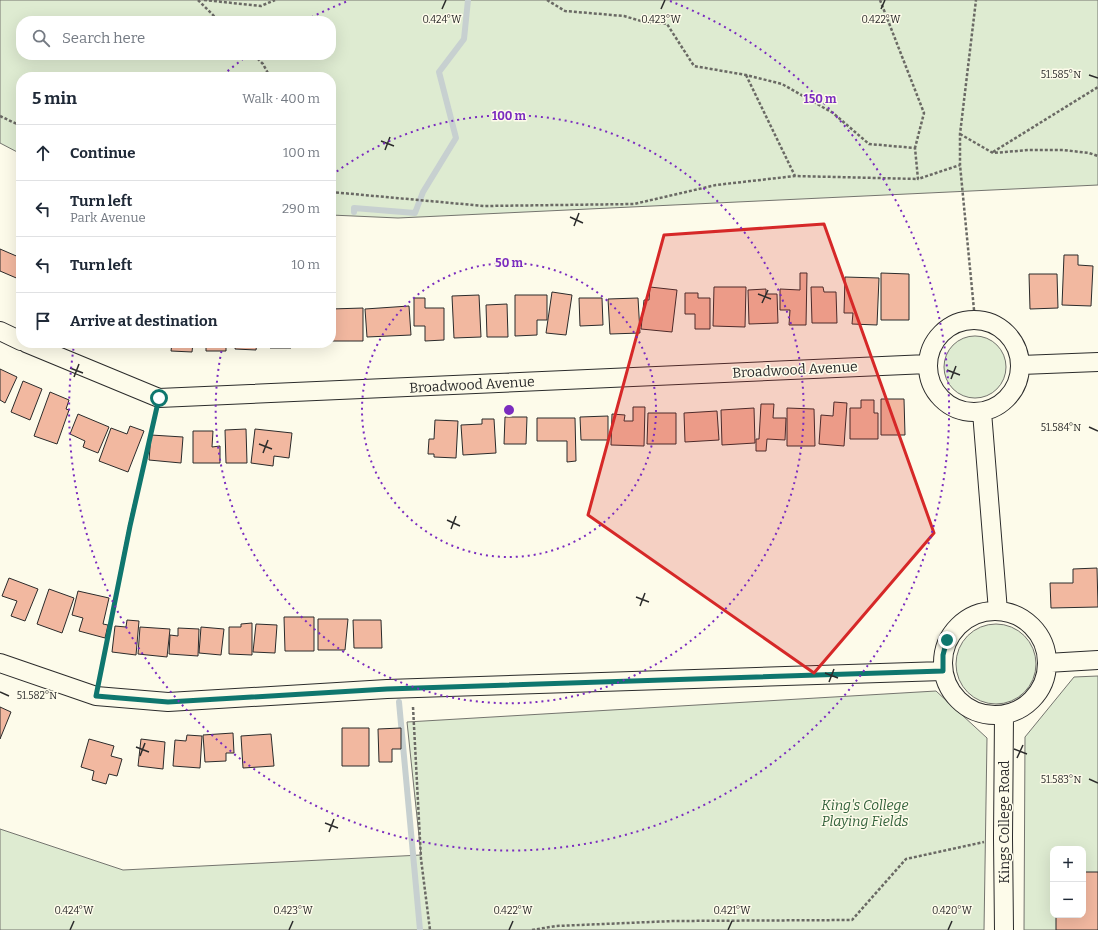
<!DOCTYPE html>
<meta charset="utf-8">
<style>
:root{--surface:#fff;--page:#f2f2f3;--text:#1f2937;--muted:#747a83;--line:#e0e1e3}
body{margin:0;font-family:Bitter,serif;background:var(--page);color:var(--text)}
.controls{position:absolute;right:12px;bottom:12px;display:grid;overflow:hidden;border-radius:8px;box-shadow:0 4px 16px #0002}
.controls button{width:36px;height:36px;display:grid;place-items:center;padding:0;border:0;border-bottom:1px solid var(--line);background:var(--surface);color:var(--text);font:20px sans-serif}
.stop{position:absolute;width:12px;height:12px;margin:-9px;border:3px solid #0f766e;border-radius:50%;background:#fff}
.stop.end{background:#0f766e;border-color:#fff;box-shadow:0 1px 4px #0008}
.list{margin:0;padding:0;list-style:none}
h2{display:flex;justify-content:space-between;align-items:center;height:52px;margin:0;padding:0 16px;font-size:17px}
h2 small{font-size:13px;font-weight:400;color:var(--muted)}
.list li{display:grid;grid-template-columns:26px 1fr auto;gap:12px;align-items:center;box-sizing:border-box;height:56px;padding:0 16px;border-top:1px solid var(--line)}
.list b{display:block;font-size:15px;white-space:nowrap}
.list p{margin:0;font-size:13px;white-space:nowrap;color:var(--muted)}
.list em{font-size:13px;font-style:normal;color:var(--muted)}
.icon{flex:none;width:22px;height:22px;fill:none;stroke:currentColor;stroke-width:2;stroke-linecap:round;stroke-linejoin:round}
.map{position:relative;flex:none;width:1098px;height:930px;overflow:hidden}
.search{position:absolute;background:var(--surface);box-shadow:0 4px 16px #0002;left:16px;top:16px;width:320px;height:44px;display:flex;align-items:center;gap:10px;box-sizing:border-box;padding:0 14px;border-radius:16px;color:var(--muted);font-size:15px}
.panel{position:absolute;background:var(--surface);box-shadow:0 4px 16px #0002;left:16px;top:72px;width:320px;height:276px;border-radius:16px}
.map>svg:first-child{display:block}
.green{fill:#deebd1;stroke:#74746e;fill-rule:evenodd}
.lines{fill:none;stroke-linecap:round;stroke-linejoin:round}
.stream{stroke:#c7d0d0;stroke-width:6}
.building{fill:#f2b8a0;stroke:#2b2b2b}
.street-casing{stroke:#2b2b2b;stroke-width:20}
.path{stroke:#6a6964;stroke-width:2.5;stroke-dasharray:3 2;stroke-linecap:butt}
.street{stroke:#fdfbea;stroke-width:18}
.route{stroke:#0f766e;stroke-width:5}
.marked{fill:#d62828;fill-opacity:0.2;stroke:#d62828;stroke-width:3;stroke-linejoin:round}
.ticks{fill:none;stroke:#2b2b2b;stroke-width:1.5}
.ring{fill:none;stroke:#7b2cbf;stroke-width:2;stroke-dasharray:2 4}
.labels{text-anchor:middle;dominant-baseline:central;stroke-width:3;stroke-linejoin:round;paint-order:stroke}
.street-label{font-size:14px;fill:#2b2b2b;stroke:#fdfbea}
.park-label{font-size:14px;font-style:italic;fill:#34623c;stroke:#fdfbea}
.ticks-label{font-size:10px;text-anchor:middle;fill:#2b2b2b;stroke:#fdfbea;stroke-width:3;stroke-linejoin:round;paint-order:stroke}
.centre{fill:#7b2cbf;stroke:#fdfbea;stroke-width:2}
.ring-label{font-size:12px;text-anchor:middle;font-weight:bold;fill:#7b2cbf;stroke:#fdfbea;stroke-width:3;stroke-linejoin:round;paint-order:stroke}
</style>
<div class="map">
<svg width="1098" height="930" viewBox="0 0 1098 930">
<rect width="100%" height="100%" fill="#fdfbea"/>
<path class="green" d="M 0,0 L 1098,0 L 1098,185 L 398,218 L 331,215 L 331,77 L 21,77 L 21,154 L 0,143 ZM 21,21 L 331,21 L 331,55 L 21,55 Z
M944 367a31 31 0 1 1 62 0a31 31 0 1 1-62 0Z
M956 664a40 40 0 1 1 80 0a40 40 0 1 1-80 0Z
M 1098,676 L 1098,930 L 1024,930 L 1025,737 L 1074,677 ZM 1053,849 L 1083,849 L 1083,915 L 1053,915 Z
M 936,691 L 987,738 L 984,930 L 0,930 L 0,829 L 123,870 L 421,855 L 407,722 Z"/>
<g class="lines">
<path class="stream" d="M 354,212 L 354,208 L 415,213 L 423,192 L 456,138 L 439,72 L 464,39 L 468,0
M 399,702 L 420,930"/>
</g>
<path class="building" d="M 0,249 L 21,258 L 21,280 L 0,271 Z
M 1064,255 L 1078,255 L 1078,265 L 1093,266 L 1091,306 L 1062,305 Z
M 800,273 L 807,273 L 806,325 L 789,325 L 790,310 L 780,310 L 780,289 L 800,290 Z
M 881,273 L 909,274 L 909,320 L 881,320 Z
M 1029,274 L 1057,274 L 1058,308 L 1030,309 Z
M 845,277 L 879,278 L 877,325 L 852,324 L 853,313 L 844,313 Z
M 650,287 L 677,290 L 672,332 L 641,329 L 644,300 L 649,300 Z
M 714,287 L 746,287 L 745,327 L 713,326 Z
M 811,287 L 823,287 L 824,292 L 836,292 L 837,323 L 812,323 Z
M 766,289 L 766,294 L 777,294 L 778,323 L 749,324 L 748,290 Z
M 552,292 L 572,295 L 566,335 L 546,333 Z
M 685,293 L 698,293 L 698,298 L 710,298 L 710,329 L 695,329 L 695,314 L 685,314 Z
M 479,295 L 481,337 L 454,338 L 452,296 Z
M 515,295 L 547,295 L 547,320 L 537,320 L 537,335 L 515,336 Z
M 414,298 L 425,298 L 425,308 L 444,308 L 444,340 L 425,341 L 425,326 L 414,326 Z
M 579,298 L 602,298 L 603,325 L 580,326 Z
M 638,298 L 640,333 L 610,334 L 608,299 Z
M 507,304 L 508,337 L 487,337 L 486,305 Z
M 409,306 L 411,335 L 367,337 L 365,309 Z
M 363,308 L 363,341 L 331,341 L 331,309 Z
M 172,343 L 193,343 L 192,352 L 171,351 Z
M 206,343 L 226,343 L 226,351 L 206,351 Z
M 236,343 L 257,343 L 256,350 L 235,349 Z
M 270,343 L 291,343 L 291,348 L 270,348 Z
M 294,343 L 321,343 L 321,347 L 294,347 Z
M 0,369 L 17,377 L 5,403 L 0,400 Z
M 23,381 L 42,389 L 30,420 L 11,412 Z
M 50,392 L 69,400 L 66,409 L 69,410 L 57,444 L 34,436 Z
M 881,399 L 904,399 L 905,435 L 881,435 Z
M 861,400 L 874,400 L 874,413 L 878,413 L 878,439 L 850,439 L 850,408 L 861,408 Z
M 834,402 L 847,403 L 844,446 L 819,444 L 821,415 L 833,416 Z
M 761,404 L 774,404 L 773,418 L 786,418 L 785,440 L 767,439 L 766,451 L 756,451 L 756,439 L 759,439 Z
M 633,407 L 645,407 L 644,446 L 611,445 L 612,414 L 625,415 L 624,421 L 633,421 Z
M 754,408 L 755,443 L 722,445 L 721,410 Z
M 787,408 L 814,409 L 815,446 L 787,446 Z
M 717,411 L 719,440 L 685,442 L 684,413 Z
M 648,413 L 676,413 L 676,444 L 647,444 Z
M 78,414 L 109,427 L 98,453 L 83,447 L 85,441 L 70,434 Z
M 608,416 L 608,440 L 581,440 L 580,417 Z
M 505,417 L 527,417 L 526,444 L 504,444 Z
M 537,418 L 575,418 L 576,461 L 567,462 L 567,441 L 537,441 Z
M 482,419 L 494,419 L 496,453 L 463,455 L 461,425 L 482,424 Z
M 435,420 L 458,421 L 456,458 L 434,457 L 434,454 L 428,454 L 429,439 L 434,439 Z
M 130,426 L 144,431 L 128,472 L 99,461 L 111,428 L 127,434 Z
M 246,429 L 247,463 L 226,463 L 225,430 Z
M 255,429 L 292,433 L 289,458 L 274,456 L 273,466 L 251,463 Z
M 193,431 L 213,431 L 212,447 L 220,446 L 220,463 L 193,463 Z
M 151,435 L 183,437 L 181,463 L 149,460 Z
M 1097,568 L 1098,607 L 1051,608 L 1050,583 L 1073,583 L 1073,569 Z
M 9,578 L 38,589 L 25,621 L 11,616 L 17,601 L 2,596 Z
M 49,589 L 74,598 L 62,633 L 37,624 Z
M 78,591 L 109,598 L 103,624 L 108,625 L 105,638 L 79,631 L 83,618 L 72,615 Z
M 284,617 L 314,617 L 314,651 L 285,651 Z
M 318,619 L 348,619 L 345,650 L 318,650 Z
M 127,620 L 139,621 L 136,655 L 112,652 L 115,626 L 126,627 Z
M 353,620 L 381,620 L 382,648 L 354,648 Z
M 252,623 L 252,655 L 229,654 L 229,627 L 241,627 L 241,624 Z
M 256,624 L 277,625 L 275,653 L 253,652 Z
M 140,627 L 170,629 L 167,657 L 138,654 Z
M 201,627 L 224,629 L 221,655 L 199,653 Z
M 178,628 L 199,629 L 198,656 L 169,654 L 170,635 L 178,636 Z
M 0,707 L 11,712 L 0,739 Z
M 342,728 L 369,728 L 369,766 L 342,766 Z
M 401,728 L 401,749 L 392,749 L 392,762 L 379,762 L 378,729 Z
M 233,733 L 234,753 L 226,753 L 226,761 L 205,762 L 203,735 Z
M 271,734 L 274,766 L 243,768 L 241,736 Z
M 187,735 L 202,736 L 200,768 L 173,766 L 175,740 L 186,741 Z
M 89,739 L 114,746 L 111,756 L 122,759 L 117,776 L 109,774 L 106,784 L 92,780 L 94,771 L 81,767 Z
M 141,739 L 165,742 L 163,769 L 138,766 Z
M 1083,872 L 1098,872 L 1098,930 L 1056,930 L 1056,915 L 1083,915 Z"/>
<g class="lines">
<defs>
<path id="street" d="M928 366a46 46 0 1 1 92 0a46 46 0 1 1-92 0Z
M 0,331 L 21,341
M 26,343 L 159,398 L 928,364
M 1021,365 L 1098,362
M 982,412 L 998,611
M943 663a52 52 0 1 1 104 0a52 52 0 1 1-104 0Z
M 0,663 L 96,696 L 168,702 L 387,689 L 943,671
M 1047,663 L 1098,660
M 1004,930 L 1003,838 L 1004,715"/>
</defs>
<use href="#street" class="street-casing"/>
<path class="path" d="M 198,0 L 219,21
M 204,0 L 261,6 L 275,0
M 547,0 L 565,11 L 624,16 L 641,21 L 667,24 L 694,66 L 746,75 L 782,84 L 833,113 L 869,144 L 915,148 L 918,179 L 960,165
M 880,0 L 924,113 L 915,148
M 254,55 L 263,64 L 270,77
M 746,75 L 795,176
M 0,116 L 21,126
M 960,134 L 993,153 L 1029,150 L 1063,150 L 1089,153 L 1098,156
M 993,152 L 1098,87
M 331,192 L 484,206 L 634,204 L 716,185 L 795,176 L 918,179
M 975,320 L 960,165 L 960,134 L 976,0
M 100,678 L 129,526 L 155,416
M 413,707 L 421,859 L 430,930
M 532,930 L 556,926 L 674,921 L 852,920 L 906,859 L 984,842"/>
<use href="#street" class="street"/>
</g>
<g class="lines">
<path class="route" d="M 159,398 L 130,526 L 96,696 L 168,702 L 387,689 L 943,671 L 943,655 L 947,640"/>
</g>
<path class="marked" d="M 824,224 L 934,533 L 814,673 L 588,515 L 664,235 Z"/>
<path class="ticks" d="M 442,9 L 446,0M 661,9 L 665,0M 881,9 L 885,0M 1089,75 L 1098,78M 381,141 L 394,146M 385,150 L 390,137M 570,217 L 583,223M 574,226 L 579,213M 758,294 L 771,299M 762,303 L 768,290M 70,368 L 83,373M 947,370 L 960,375M 74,377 L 79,364M 951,379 L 956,366M 1089,427 L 1098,431M 259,444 L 272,449M 263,453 L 268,440M 447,520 L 460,526M 451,529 L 456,516M 636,597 L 649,602M 640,606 L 645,593M 825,673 L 838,678M 829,682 L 834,669M 0,692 L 9,696M 136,747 L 149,752M 1014,749 L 1027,754M 140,756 L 145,743M 1017,758 L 1023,745M 1089,779 L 1098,783M 325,823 L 338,828M 329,832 L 334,819M 70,930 L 74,921M 289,930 L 293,921M 509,930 L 513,921M 728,930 L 732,921M 948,930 L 952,921"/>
<g class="ring">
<circle cx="509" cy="410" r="147"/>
<path d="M332 175A294 294 0 1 1 223 344"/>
<path d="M223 75A440 440 0 0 1 247 56M306 20A440 440 0 0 1 348 1M670 1A440 440 0 1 1 74 345"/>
</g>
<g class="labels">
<g class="street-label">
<text transform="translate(795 370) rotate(-3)">Broadwood Avenue</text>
<text transform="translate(472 385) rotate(-3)">Broadwood Avenue</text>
<text transform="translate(1004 822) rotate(-90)">Kings College Road</text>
</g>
<g class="park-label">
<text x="865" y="805">King's College<tspan x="865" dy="16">Playing Fields</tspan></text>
</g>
</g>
<g class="ticks-label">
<text x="442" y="23">0.424°W</text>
<text x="661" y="23">0.423°W</text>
<text x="881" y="23">0.422°W</text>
<text x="1061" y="78">51.585°N</text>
<text x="1061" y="431">51.584°N</text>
<text x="37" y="699">51.582°N</text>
<text x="1061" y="783">51.583°N</text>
<text x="74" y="914">0.424°W</text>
<text x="293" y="914">0.423°W</text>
<text x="513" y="914">0.422°W</text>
<text x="732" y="914">0.421°W</text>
<text x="952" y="914">0.420°W</text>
</g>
<circle cx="509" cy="410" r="6" class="centre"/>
<g class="ring-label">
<text x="820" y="103">150 m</text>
<text x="509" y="120">100 m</text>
<text x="509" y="267">50 m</text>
</g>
</svg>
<div class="controls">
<button>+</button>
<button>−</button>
</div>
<div class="stop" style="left:159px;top:398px"></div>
<div class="stop end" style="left:947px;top:640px"></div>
<div class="search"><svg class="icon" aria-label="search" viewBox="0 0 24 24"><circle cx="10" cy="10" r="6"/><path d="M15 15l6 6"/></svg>Search here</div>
<section class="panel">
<h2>5 min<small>Walk · 400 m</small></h2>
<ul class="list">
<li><svg class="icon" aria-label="ahead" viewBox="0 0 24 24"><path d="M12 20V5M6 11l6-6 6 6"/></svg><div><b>Continue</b></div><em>100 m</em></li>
<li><svg class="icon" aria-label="left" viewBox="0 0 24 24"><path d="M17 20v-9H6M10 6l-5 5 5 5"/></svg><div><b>Turn left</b><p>Park Avenue</p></div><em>290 m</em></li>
<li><svg class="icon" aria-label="left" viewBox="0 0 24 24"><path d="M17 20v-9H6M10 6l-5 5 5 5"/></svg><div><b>Turn left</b></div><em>10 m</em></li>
<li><svg class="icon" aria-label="arrive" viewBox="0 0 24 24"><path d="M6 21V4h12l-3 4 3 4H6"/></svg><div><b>Arrive at destination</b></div></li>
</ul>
</section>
</div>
